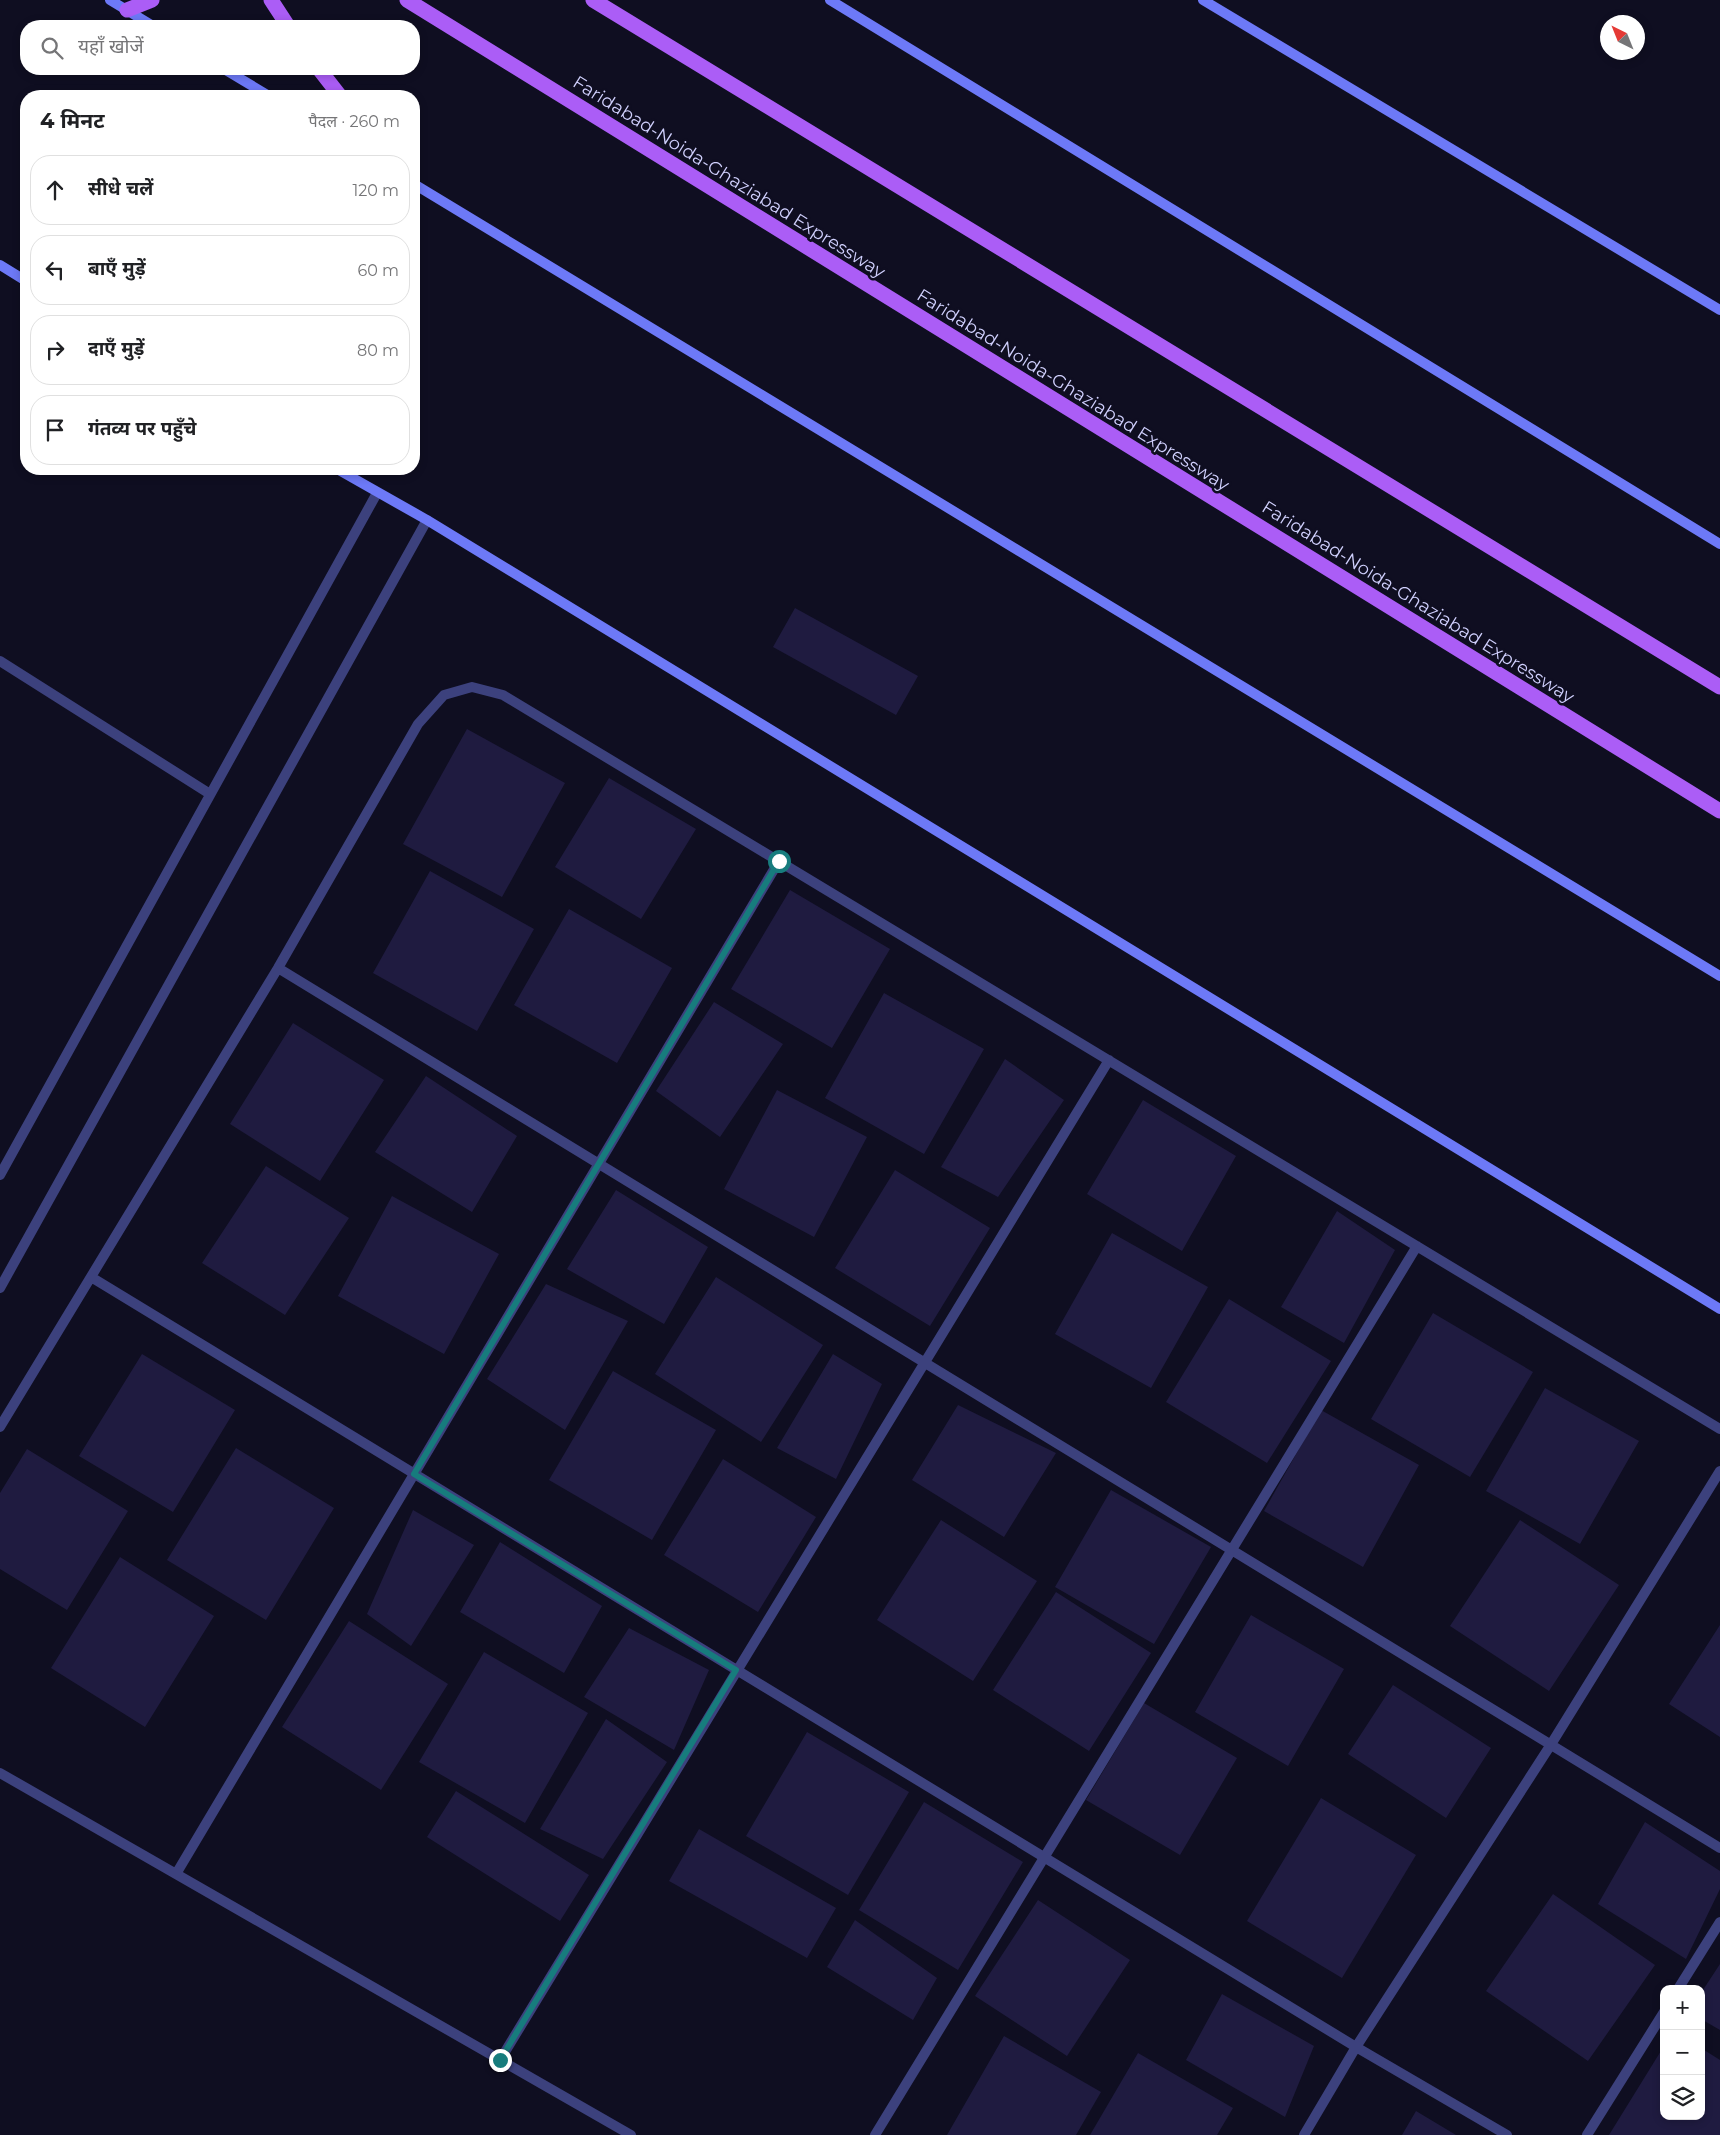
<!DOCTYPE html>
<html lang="hi">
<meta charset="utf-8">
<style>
:root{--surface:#fff;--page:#f2f2f2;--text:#202124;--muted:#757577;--line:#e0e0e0}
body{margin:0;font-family:Montserrat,"Noto Sans Devanagari",sans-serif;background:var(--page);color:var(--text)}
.controls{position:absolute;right:15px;bottom:15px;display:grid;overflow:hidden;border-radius:10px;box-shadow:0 2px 8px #0003}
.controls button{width:45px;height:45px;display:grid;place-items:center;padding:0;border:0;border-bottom:1px solid var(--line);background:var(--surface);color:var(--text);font:25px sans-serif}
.compass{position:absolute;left:1600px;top:15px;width:45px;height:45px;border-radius:50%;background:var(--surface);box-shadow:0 2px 8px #0003;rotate:317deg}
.stop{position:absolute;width:15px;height:15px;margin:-11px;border:4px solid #177c7d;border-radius:50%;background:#fff}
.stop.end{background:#177c7d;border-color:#fff;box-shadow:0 1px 5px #0008}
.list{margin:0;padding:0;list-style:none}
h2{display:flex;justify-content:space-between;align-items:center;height:65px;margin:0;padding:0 20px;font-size:21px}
h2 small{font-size:16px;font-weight:400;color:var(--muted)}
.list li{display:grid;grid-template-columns:32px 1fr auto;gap:15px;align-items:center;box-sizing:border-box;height:70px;margin:0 10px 10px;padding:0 10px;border:1px solid var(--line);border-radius:20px}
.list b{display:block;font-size:19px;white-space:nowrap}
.list em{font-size:16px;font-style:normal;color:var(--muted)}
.icon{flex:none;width:28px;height:28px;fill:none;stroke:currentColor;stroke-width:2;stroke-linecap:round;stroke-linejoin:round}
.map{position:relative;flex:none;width:1720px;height:2135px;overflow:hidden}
.search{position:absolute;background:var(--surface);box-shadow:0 2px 8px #0003;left:20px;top:20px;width:400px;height:55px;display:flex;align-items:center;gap:12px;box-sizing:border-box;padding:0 18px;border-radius:20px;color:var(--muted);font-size:19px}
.panel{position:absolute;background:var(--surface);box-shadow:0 2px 8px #0003;left:20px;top:90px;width:400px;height:385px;border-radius:20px}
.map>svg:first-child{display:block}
.building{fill:#1f1b40}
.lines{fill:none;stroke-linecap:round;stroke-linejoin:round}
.street{stroke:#3c417d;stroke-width:10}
.secondary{stroke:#6d79f7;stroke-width:10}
.primary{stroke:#ab5df6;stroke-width:15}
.route{stroke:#177c7d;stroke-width:6}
.labels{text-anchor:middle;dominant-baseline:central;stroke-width:5;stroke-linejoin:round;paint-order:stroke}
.street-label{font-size:18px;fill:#d0d0fd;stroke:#0f0e21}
</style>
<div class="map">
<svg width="1720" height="2135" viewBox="0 0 1720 2135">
<rect width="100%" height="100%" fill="#0f0e21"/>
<path class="building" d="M 795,608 L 918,676 L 896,715 L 773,647 Z
M 467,729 L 565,783 L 502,897 L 403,844 Z
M 609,778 L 696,829 L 641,919 L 555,867 Z
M 430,871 L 534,929 L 477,1031 L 373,973 Z
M 790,890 L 890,949 L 832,1048 L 731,989 Z
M 569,909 L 672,968 L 617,1063 L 514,1005 Z
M 884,993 L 984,1049 L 924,1154 L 825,1098 Z
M 714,1002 L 783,1044 L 720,1137 L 656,1091 Z
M 293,1023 L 384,1080 L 320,1181 L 230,1124 Z
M 1005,1059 L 1064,1100 L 998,1197 L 941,1167 Z
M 426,1076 L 517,1136 L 472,1212 L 375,1152 Z
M 777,1090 L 867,1137 L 814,1237 L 724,1189 Z
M 1143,1100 L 1236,1156 L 1182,1251 L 1087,1194 Z
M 266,1166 L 349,1218 L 285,1315 L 202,1263 Z
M 895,1170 L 990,1228 L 930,1326 L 835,1268 Z
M 616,1190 L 708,1247 L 664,1324 L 567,1269 Z
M 392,1196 L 499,1254 L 444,1354 L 338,1296 Z
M 1337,1211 L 1395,1250 L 1344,1343 L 1281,1307 Z
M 1112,1233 L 1208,1287 L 1151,1388 L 1055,1334 Z
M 716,1277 L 823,1345 L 761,1442 L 655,1374 Z
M 546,1284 L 628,1321 L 565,1430 L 487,1379 Z
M 1229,1299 L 1331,1361 L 1267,1463 L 1166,1402 Z
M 1433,1313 L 1533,1372 L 1470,1477 L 1371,1419 Z
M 142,1354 L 235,1410 L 173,1512 L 79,1456 Z
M 833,1354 L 882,1384 L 836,1479 L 777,1448 Z
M 613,1371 L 716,1430 L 652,1540 L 549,1480 Z
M 1545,1388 L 1639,1441 L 1580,1544 L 1486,1491 Z
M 958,1405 L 1056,1453 L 1004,1537 L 912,1480 Z
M 1321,1410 L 1419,1465 L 1363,1567 L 1264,1511 Z
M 236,1448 L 334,1508 L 266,1620 L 167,1560 Z
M 27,1449 L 128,1511 L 67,1610 L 0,1569 L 0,1493 Z
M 723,1459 L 816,1517 L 758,1612 L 664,1555 Z
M 1111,1490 L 1211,1547 L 1154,1644 L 1055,1587 Z
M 413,1510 L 474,1545 L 411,1646 L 367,1614 Z
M 941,1520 L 1037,1581 L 973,1681 L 877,1620 Z
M 1520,1520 L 1619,1585 L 1549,1691 L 1450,1626 Z
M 500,1542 L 602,1606 L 564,1673 L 460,1612 Z
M 120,1557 L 214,1616 L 145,1727 L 51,1668 Z
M 1056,1592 L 1151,1653 L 1089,1751 L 993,1690 Z
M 1251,1615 L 1344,1669 L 1288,1766 L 1195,1712 Z
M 349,1621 L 448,1684 L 381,1790 L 282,1727 Z
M 1720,1625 L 1720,1737 L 1669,1704 Z
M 629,1628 L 709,1670 L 674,1750 L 584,1697 Z
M 484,1652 L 588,1713 L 525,1823 L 419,1762 Z
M 1393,1685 L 1491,1748 L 1446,1818 L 1348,1754 Z
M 1144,1703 L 1237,1758 L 1180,1855 L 1086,1800 Z
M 606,1719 L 667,1762 L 603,1859 L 540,1829 Z
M 807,1732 L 909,1792 L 848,1895 L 746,1836 Z
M 456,1791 L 589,1875 L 560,1921 L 427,1837 Z
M 1321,1798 L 1416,1855 L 1342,1978 L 1247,1921 Z
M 924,1802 L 1023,1862 L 958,1970 L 859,1910 Z
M 1645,1822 L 1720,1871 L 1720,1889 L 1686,1959 L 1598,1904 Z
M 699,1829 L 836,1908 L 807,1958 L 669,1881 Z
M 1553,1894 L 1655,1965 L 1588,2061 L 1486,1991 Z
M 1038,1900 L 1130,1960 L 1067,2056 L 975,1996 Z
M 855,1920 L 937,1978 L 913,2020 L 827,1967 Z
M 1720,1964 L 1720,2030 L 1701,2019 L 1701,1993 Z
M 1222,1994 L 1314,2046 L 1285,2117 L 1186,2060 Z
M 1004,2036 L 1101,2092 L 1076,2135 L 947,2135 Z
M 1664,2046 L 1664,2116 L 1701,2116 L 1701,2048 L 1720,2060 L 1720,2135 L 1609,2135 Z
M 1138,2053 L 1233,2108 L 1217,2135 L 1090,2135 Z
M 1416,2111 L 1456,2135 L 1402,2135 Z"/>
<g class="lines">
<path class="street" d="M 0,661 L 210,794
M 278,968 L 1720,1848
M 0,1175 L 377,493
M 91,1277 L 1356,2047 L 1507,2135
M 0,1288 L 427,520
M 0,1427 L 278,968 L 418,724 L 444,695 L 472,687 L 503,695 L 1720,1429
M 0,1773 L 631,2135
M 176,1874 L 779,861
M 1678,1989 L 1720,1922
M 500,2060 L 1109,1060
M 875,2135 L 1417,1246
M 1304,2135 L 1356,2047 L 1550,1746 L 1720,1471
M 1587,2135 L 1664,2012"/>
<path class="secondary" d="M 110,0 L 153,26
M 830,0 L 1720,544
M 1203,0 L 1720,310
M 224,69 L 269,96
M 414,184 L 1720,976
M 0,265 L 26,281
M 337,469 L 427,520 L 1720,1309"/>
<path class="primary" d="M 271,0 L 288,26
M 407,0 L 1720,811
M 593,0 L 1720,687
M 127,10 L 152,0
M 319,69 L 340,96"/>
</g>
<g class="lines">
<path class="route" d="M 500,2060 L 736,1670 L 414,1474 L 779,861"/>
</g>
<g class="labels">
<g class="street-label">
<text transform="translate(729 177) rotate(32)">Faridabad-Noida-Ghaziabad Expressway</text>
<text transform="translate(1073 390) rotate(32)">Faridabad-Noida-Ghaziabad Expressway</text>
<text transform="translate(1418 602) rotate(32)">Faridabad-Noida-Ghaziabad Expressway</text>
</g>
</g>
</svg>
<div class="controls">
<button>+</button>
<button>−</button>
<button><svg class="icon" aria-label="layers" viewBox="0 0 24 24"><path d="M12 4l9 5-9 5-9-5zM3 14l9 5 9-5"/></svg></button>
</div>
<svg class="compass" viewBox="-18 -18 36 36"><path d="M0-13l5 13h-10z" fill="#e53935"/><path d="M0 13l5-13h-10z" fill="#757577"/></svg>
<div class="stop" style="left:779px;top:861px"></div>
<div class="stop end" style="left:500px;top:2060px"></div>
<div class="search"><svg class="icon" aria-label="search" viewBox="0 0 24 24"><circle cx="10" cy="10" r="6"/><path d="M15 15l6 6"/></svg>यहाँ खोजें</div>
<section class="panel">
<h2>4 मिनट<small>पैदल · 260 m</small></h2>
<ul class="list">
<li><svg class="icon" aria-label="ahead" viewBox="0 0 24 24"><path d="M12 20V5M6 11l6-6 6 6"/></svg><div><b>सीधे चलें</b></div><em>120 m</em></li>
<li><svg class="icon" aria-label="left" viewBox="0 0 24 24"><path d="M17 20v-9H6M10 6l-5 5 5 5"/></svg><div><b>बाएँ मुड़ें</b></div><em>60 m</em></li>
<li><svg class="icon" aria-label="right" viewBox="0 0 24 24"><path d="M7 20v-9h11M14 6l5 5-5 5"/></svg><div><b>दाएँ मुड़ें</b></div><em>80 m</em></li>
<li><svg class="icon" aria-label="arrive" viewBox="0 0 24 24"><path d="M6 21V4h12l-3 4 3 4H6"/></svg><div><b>गंतव्य पर पहुँचे</b></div></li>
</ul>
</section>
</div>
